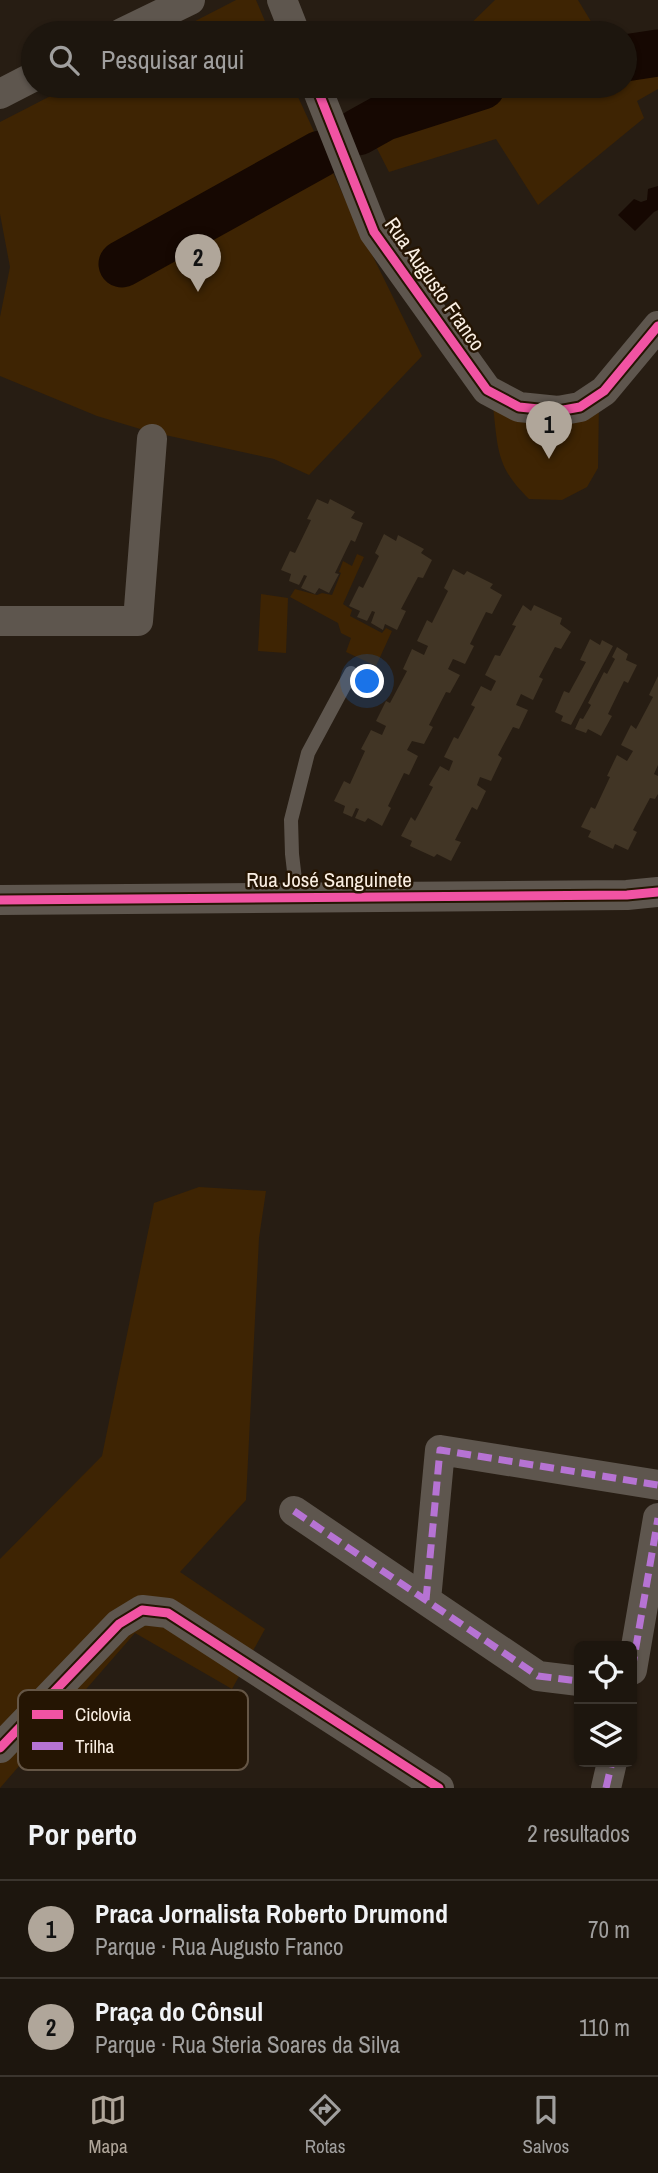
<!DOCTYPE html>
<html lang="pt">
<meta charset="utf-8">
<style>
:root{--surface:#1d160e;--page:#251f17;--text:#f1f3f6;--muted:#a09f9e;--line:#3b352e;--accent:#b0a69a}
body{margin:0;font-family:"Archivo Narrow",sans-serif;background:var(--page);color:var(--text)}
.controls{position:absolute;right:21px;bottom:21px;display:grid;overflow:hidden;border-radius:10px;box-shadow:0 2px 5px #0004}
.controls button{width:63px;height:63px;display:grid;place-items:center;padding:0;border:0;border-bottom:2px solid var(--line);background:var(--surface);color:var(--text);font:35px sans-serif}
.you{position:absolute;left:368px;top:682px;width:24px;height:24px;margin:-18px;border:5px solid #fff;border-radius:50%;background:#1a73e8;box-shadow:0 0 0 10px #1a73e833}
.badge{display:grid;place-items:center;width:46px;height:46px;border-radius:50%;background:var(--accent);color:#111;font-size:23px;font-weight:700}
.pin{position:absolute;translate:-50% -58px;filter:drop-shadow(0 2px 4px #0008)}
.pin::after{content:'';position:absolute;top:37px;width:24px;height:21px;background:inherit;clip-path:polygon(0 0,100% 0,50% 100%)}
.list{margin:0;padding:0;list-style:none}
h2{display:flex;justify-content:space-between;align-items:center;height:91px;margin:0;padding:0 28px;font-size:30px}
h2 small{font-size:23px;font-weight:400;color:var(--muted)}
.list li{display:grid;grid-template-columns:46px 1fr auto;gap:21px;align-items:center;box-sizing:border-box;height:98px;padding:0 28px;border-top:2px solid var(--line)}
.list b{display:block;font-size:26px;white-space:nowrap}
.list p{margin:0;font-size:23px;white-space:nowrap;color:var(--muted)}
.list em{font-size:23px;font-style:normal;color:var(--muted)}
.icon{flex:none;width:38px;height:38px;fill:none;stroke:currentColor;stroke-width:2;stroke-linecap:round;stroke-linejoin:round}
.map{position:relative;flex:none;width:658px;height:1788px;overflow:hidden}
.search{position:absolute;background:var(--surface);box-shadow:0 2px 5px #0004;left:21px;right:21px;top:21px;height:77px;display:flex;align-items:center;gap:18px;box-sizing:border-box;padding:0 24px;border-radius:38px;color:var(--muted);font-size:26px}
.sheet{height:287px;background:var(--surface)}
nav{display:flex;justify-content:space-around;align-items:center;box-sizing:border-box;height:98px;border-top:2px solid var(--line);background:var(--surface);font-size:19px;color:var(--muted)}
nav a{display:grid;justify-items:center;gap:4px}
nav .on{color:var(--accent)}
.map>svg:first-child{display:block}
.green{fill:#3e2403}
.water{fill:#160802}
.lines{fill:none;stroke-linecap:round;stroke-linejoin:round}
.river{stroke:#160802;stroke-width:47}
.building{fill:#413525}
.service{stroke:#5e564e;stroke-width:14}
.minor{stroke:#5e564e;stroke-width:30}
.quiet{stroke:#b673d3;stroke-width:7;stroke-dasharray:14 7;stroke-linecap:butt}
.cycleway-casing{stroke:#251503;stroke-width:13}
.cycleway{stroke:#f153a3;stroke-width:9}
.labels{text-anchor:middle;dominant-baseline:central;stroke-width:5;stroke-linejoin:round;paint-order:stroke}
.street-label{font-size:21px;fill:#faefe3;stroke:#251503}
.key{fill:#251503;stroke:#655646;stroke-width:2}
.key-label{font-size:19px;fill:#faefe3}
</style>
<div class="map">
<svg width="658" height="1788" viewBox="0 0 658 1788">
<rect width="100%" height="100%" fill="#271d13"/>
<path class="green" d="M 236,0 L 256,0 L 270,33 L 172,33 Z
M 495,0 L 578,0 L 598,33 L 461,33 Z
M 658,43 L 658,89 L 637,101 L 644,118 L 538,205 L 496,139 L 389,172 L 364,123 L 440,86 L 625,86 L 625,60 Z
M 70,86 L 293,86 L 351,212 L 422,356 L 309,475 L 274,459 L 147,431 L 97,416 L 0,376 L 0,317 L 10,267 L 0,214 L 0,122 Z
M 599,402 L 598,468 L 587,487 L 562,500 L 529,499 C 496,467 498,449 493,406 Z
M 357,554 L 364,557 L 343,604 L 352,610 L 350,616 L 382,633 L 386,628 L 392,631 L 376,666 L 346,652 L 351,638 L 341,633 L 338,623 L 290,597 L 295,589 L 317,595 L 322,593 L 332,595 L 341,573 L 339,572 L 343,561 L 352,566 Z
M 261,594 L 288,598 L 286,653 L 258,651 Z
M 199,1187 L 266,1191 L 259,1238 L 246,1500 L 180,1572 L 265,1629 L 232,1689 L 135,1633 L 0,1788 L 0,1559 L 102,1456 L 154,1203 Z"/>
<path class="water" d="M 658,186 L 658,210 L 654,212 L 635,231 L 618,215 L 634,199 L 641,202 L 647,200 L 648,189 Z"/>
<g class="lines">
<path class="river" d="M 625,58 L 658,53
M 358,132 L 385,117 L 482,86
M 122,264 L 320,154"/>
</g>
<path class="building" d="M 317,499 L 328,504 L 330,499 L 355,512 L 351,518 L 363,523 L 355,542 L 351,540 L 335,573 L 339,574 L 329,593 L 319,588 L 315,594 L 301,588 L 307,576 L 304,575 L 299,585 L 289,581 L 291,574 L 281,570 L 290,551 L 295,553 L 311,520 L 307,519 Z
M 384,534 L 396,541 L 398,535 L 424,549 L 421,553 L 432,560 L 423,578 L 418,577 L 401,609 L 406,611 L 397,630 L 385,624 L 383,630 L 371,623 L 375,612 L 372,611 L 367,621 L 357,617 L 360,611 L 349,606 L 359,586 L 363,588 L 379,556 L 375,553 Z
M 453,569 L 464,575 L 467,571 L 493,584 L 490,588 L 502,595 L 492,614 L 486,612 L 470,644 L 474,646 L 465,664 L 453,659 L 448,669 L 460,675 L 450,693 L 446,692 L 429,725 L 433,727 L 424,744 L 412,741 L 407,750 L 418,756 L 409,775 L 404,773 L 388,806 L 391,808 L 382,826 L 368,818 L 365,822 L 355,818 L 359,809 L 356,808 L 352,817 L 343,813 L 345,806 L 334,801 L 344,781 L 350,784 L 365,751 L 361,749 L 371,730 L 382,735 L 386,726 L 376,721 L 386,701 L 390,703 L 407,671 L 403,669 L 412,649 L 424,655 L 428,646 L 417,641 L 427,620 L 432,623 L 448,591 L 444,588 Z
M 523,605 L 531,611 L 534,605 L 562,618 L 560,624 L 571,632 L 561,649 L 555,647 L 539,677 L 543,679 L 533,700 L 521,694 L 516,705 L 528,710 L 519,729 L 513,727 L 498,755 L 502,758 L 491,781 L 480,777 L 477,785 L 486,791 L 477,810 L 472,807 L 455,840 L 461,842 L 451,861 L 437,854 L 434,857 L 410,846 L 412,841 L 401,836 L 411,817 L 415,821 L 433,787 L 429,785 L 440,766 L 449,771 L 453,761 L 444,757 L 454,737 L 458,739 L 475,707 L 471,705 L 481,686 L 491,691 L 496,681 L 485,675 L 495,655 L 500,656 L 516,626 L 512,625 Z
M 590,639 L 600,645 L 602,640 L 613,646 L 571,725 L 561,721 L 563,716 L 555,712 L 564,691 L 569,693 L 586,662 L 580,660 Z
M 617,647 L 628,654 L 626,660 L 637,665 L 628,683 L 624,681 L 608,714 L 612,716 L 601,736 L 588,729 L 586,733 L 575,729 L 580,718 L 583,719 L 591,705 L 588,703 L 604,672 L 607,674 L 615,659 L 612,657 Z
M 658,676 L 658,765 L 654,774 L 658,776 L 658,794 L 655,799 L 650,798 L 633,830 L 637,832 L 628,850 L 615,844 L 613,849 L 588,837 L 591,831 L 581,827 L 591,807 L 595,809 L 610,777 L 607,776 L 617,755 L 627,761 L 633,751 L 621,745 L 631,725 L 636,729 L 653,697 L 649,695 Z"/>
<g class="lines">
<path class="service" d="M 297,897 L 292,854 L 291,820 L 308,753 L 351,673"/>
<path class="minor" d="M 282,0 L 295,33
M 122,33 L 190,0
M 316,86 L 374,232 L 487,390 L 519,407 L 558,411 L 580,407 L 604,391 L 658,326
M 0,94 L 33,77
M 0,621 L 138,621 L 152,439
M 0,900 L 627,895 L 658,892
M 294,1511 L 538,1676 L 579,1681
M 426,1600 L 440,1450 L 658,1485
M 632,1670 L 658,1518
M 0,1748 L 119,1624 L 142,1610 L 168,1613 L 439,1788
M 606,1788 L 612,1762"/>
<path class="quiet" d="M 294,1511 L 538,1676 L 579,1681
M 426,1600 L 440,1450 L 658,1485
M 632,1670 L 658,1518
M 606,1788 L 612,1762"/>
<defs>
<path id="cycleway" d="M 316,86 L 374,232 L 487,390 L 519,407 L 558,411 L 580,407 L 604,391 L 658,326
M 0,900 L 627,895 L 658,892
M 0,1748 L 119,1624 L 142,1610 L 168,1613 L 439,1788"/>
</defs>
<use href="#cycleway" class="cycleway-casing"/>
<use href="#cycleway" class="cycleway"/>
</g>
<g class="labels">
<g class="street-label">
<text transform="translate(435 284) rotate(55)">Rua Augusto Franco</text>
<text x="329" y="879">Rua José Sanguinete</text>
</g>
</g>
<rect x="18" y="1690" width="230" height="80" rx="10" class="key"/>
<rect x="32" y="1710" width="31" height="9" fill="#f153a3"/>
<rect x="32" y="1742" width="31" height="8" fill="#b673d3"/>
<g class="key-label">
<text x="75" y="1721">Ciclovia</text>
<text x="75" y="1753">Trilha</text>
</g>
</svg>
<div class="controls">
<button><svg class="icon" aria-label="locate" viewBox="0 0 24 24"><circle cx="12" cy="12" r="6"/><path d="M12 2v4M12 18v4M2 12h4M18 12h4"/></svg></button>
<button><svg class="icon" aria-label="layers" viewBox="0 0 24 24"><path d="M12 4l9 5-9 5-9-5zM3 14l9 5 9-5"/></svg></button>
</div>
<div class="you"></div>
<div class="pin badge" style="left:549px;top:459px">1</div>
<div class="pin badge" style="left:198px;top:292px">2</div>
<div class="search"><svg class="icon" aria-label="search" viewBox="0 0 24 24"><circle cx="10" cy="10" r="6"/><path d="M15 15l6 6"/></svg>Pesquisar aqui</div>
</div>
<section class="sheet">
<h2>Por perto<small>2 resultados</small></h2>
<ul class="list">
<li><span class="badge">1</span><div><b>Praca Jornalista Roberto Drumond</b><p>Parque · Rua Augusto Franco</p></div><em>70 m</em></li>
<li><span class="badge">2</span><div><b>Praça do Cônsul</b><p>Parque · Rua Steria Soares da Silva</p></div><em>110 m</em></li>
</ul>
</section>
<nav>
<a class="on"><svg class="icon" aria-label="map" viewBox="0 0 24 24"><path d="M3 6l6-2 6 2 6-2v14l-6 2-6-2-6 2zM9 4v14M15 6v14"/></svg>Mapa</a>
<a><svg class="icon" aria-label="directions" viewBox="0 0 24 24"><path d="M12 3l9 9-9 9-9-9zM9 14v-3h6M13 9l2 2-2 2"/></svg>Rotas</a>
<a><svg class="icon" aria-label="saved" viewBox="0 0 24 24"><path d="M7 4h10v16l-5-4-5 4z"/></svg>Salvos</a>
</nav>
